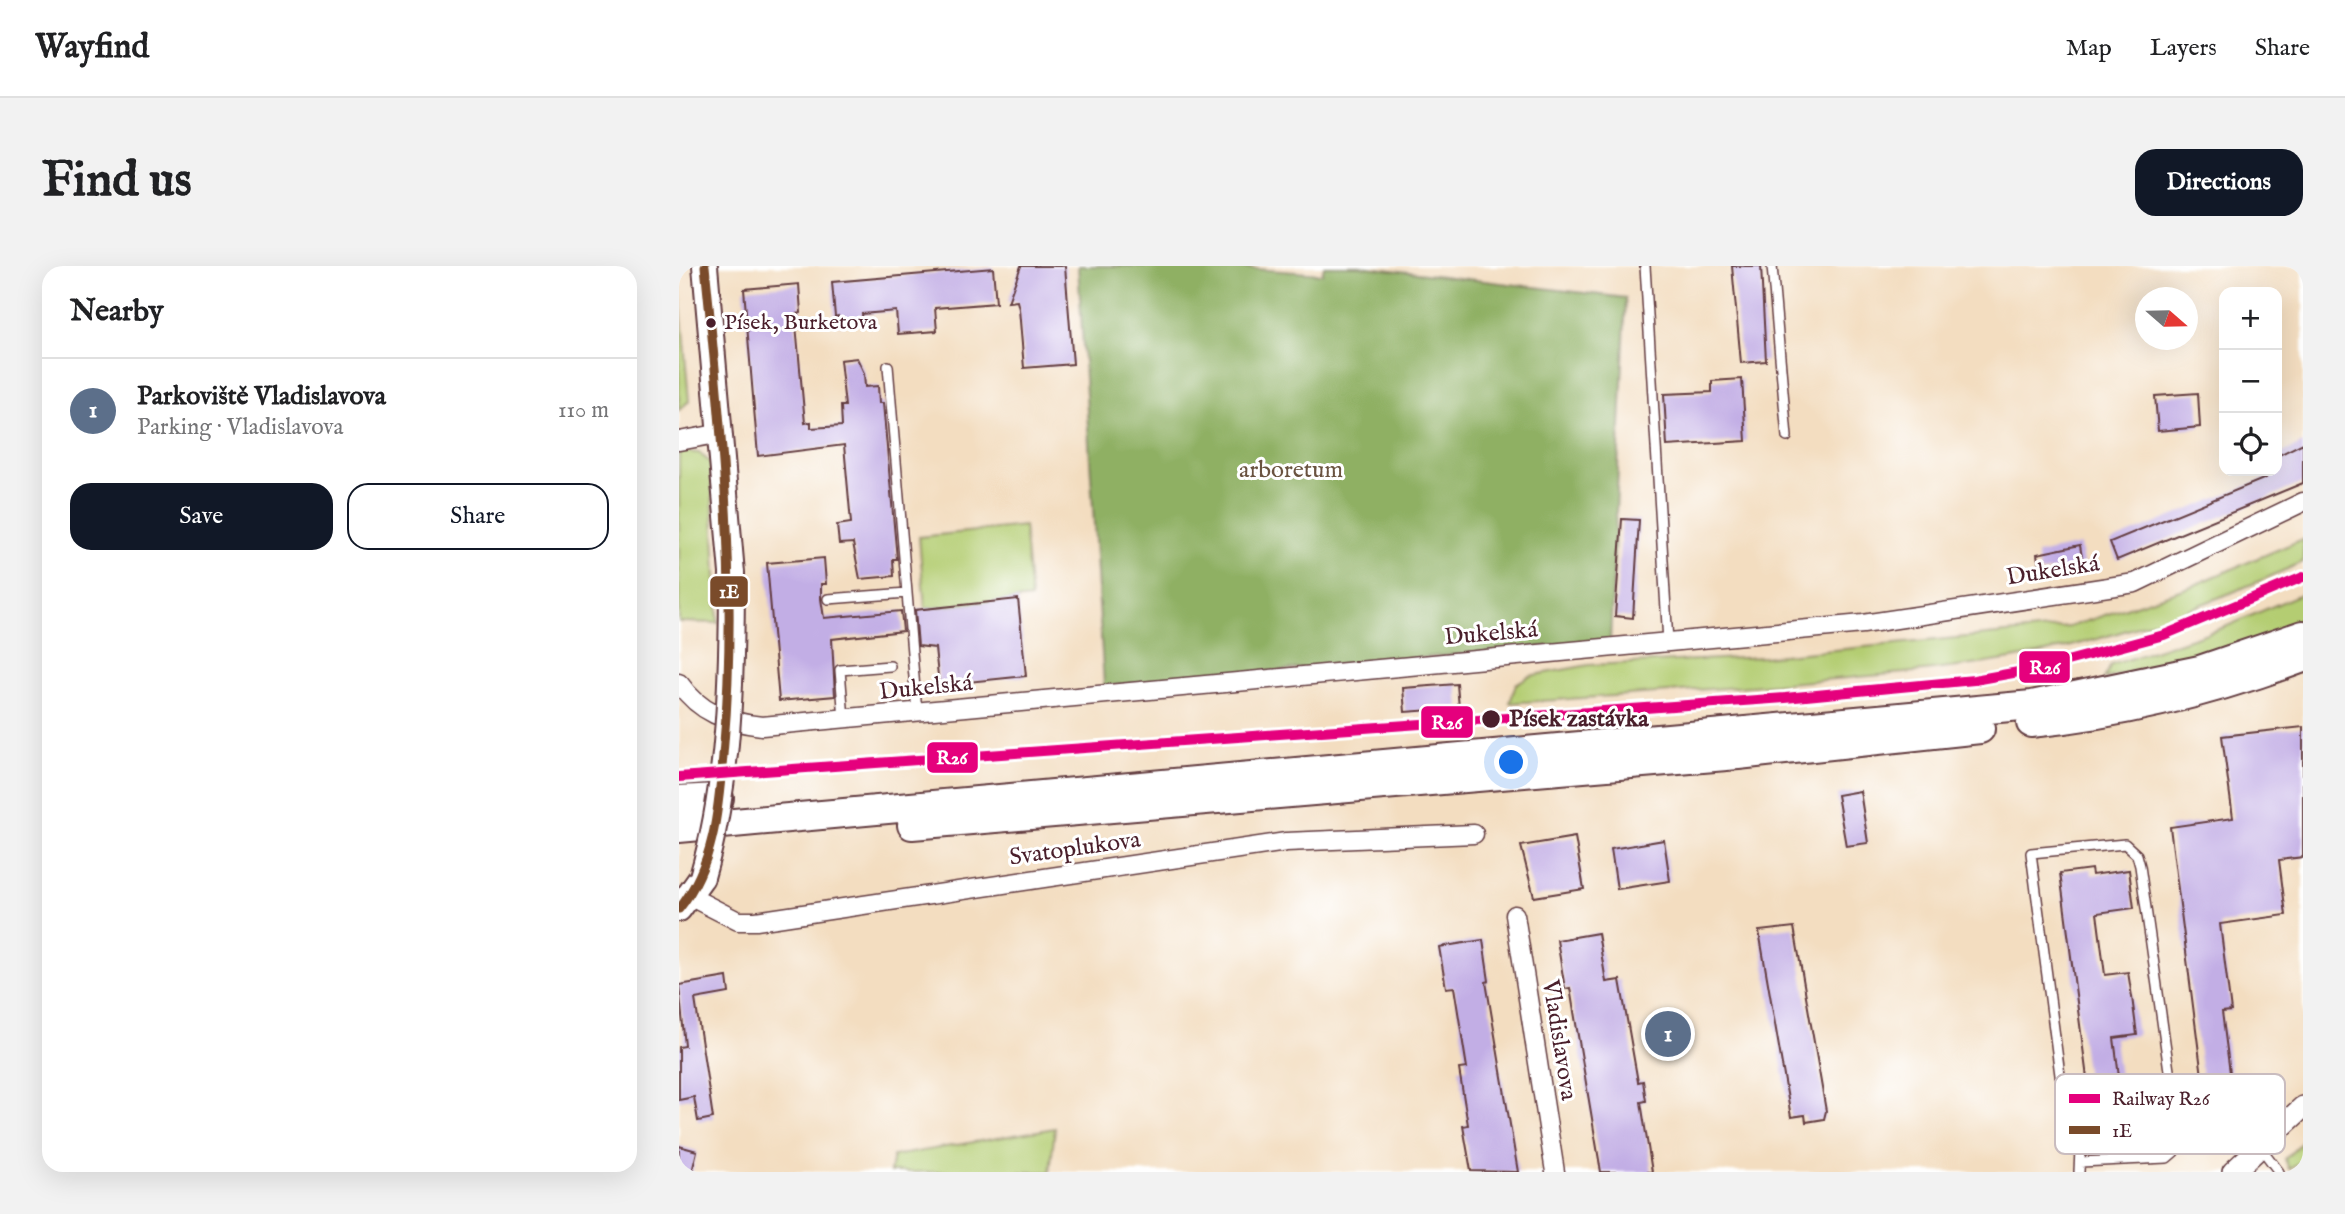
<!DOCTYPE html>
<meta charset="utf-8">
<style>
:root{--surface:#fff;--page:#f2f2f2;--text:#202124;--muted:#757577;--line:#e0e0e0;--accent:#111827}
body{margin:0;font-family:"IM FELL English",serif;background:var(--page);color:var(--text)}
.controls{position:absolute;right:21px;top:21px;display:grid;overflow:hidden;border-radius:14px;box-shadow:0 7px 28px #0002}
.controls button{width:63px;height:63px;display:grid;place-items:center;padding:0;border:0;border-bottom:2px solid var(--line);background:var(--surface);color:var(--text);font:35px sans-serif}
.compass{position:absolute;left:1456px;top:21px;width:63px;height:63px;border-radius:50%;background:var(--surface);box-shadow:0 7px 28px #0002;rotate:110deg}
.you{position:absolute;left:833px;top:497px;width:24px;height:24px;margin:-18px;border:5px solid #fff;border-radius:50%;background:#1a73e8;box-shadow:0 0 0 10px #1a73e833}
.badge{display:grid;place-items:center;width:46px;height:46px;border-radius:50%;background:var(--accent);color:#fff;font-size:23px;font-weight:700}
.pin{position:absolute;translate:-50% -50%;border:4px solid #fff;box-shadow:0 2px 7px #0006}
.list{margin:0;padding:0;list-style:none}
h2{display:flex;justify-content:space-between;align-items:center;height:91px;margin:0;padding:0 28px;font-size:30px}
h2 small{font-size:23px;font-weight:400;color:var(--muted)}
.list li{display:grid;grid-template-columns:46px 1fr auto;gap:21px;align-items:center;box-sizing:border-box;height:105px;padding:0 28px;border-top:2px solid var(--line)}
.list b{display:block;font-size:26px;white-space:nowrap}
.list p{margin:0;font-size:23px;white-space:nowrap;color:var(--muted)}
.list em{font-size:23px;font-style:normal;color:var(--muted)}
.actions{display:flex;gap:14px;padding:21px 28px}
.actions a{flex:1;padding:16px 0;border:2px solid var(--accent);border-radius:21px;text-align:center;font-size:24px;color:var(--accent)}
.actions .main{background:var(--accent);color:#fff}
.icon{flex:none;width:38px;height:38px;fill:none;stroke:currentColor;stroke-width:2;stroke-linecap:round;stroke-linejoin:round}
.map{position:relative;flex:none;width:1624px;height:906px;overflow:hidden;border-radius:21px}
header{display:flex;align-items:center;gap:42px;box-sizing:border-box;height:98px;padding:0 35px;background:var(--surface);border-bottom:2px solid var(--line)}
header strong{font-size:33px}
nav{display:flex;gap:38px;margin-inline-start:auto;font-size:24px}
.intro{display:flex;align-items:center;justify-content:space-between;box-sizing:border-box;height:168px;padding:0 42px}
h1{margin:0;font-size:49px}
.button{padding:18px 32px;border-radius:21px;background:var(--accent);color:#fff;font-size:24px;font-weight:700}
main{display:flex;gap:42px;padding:0 42px}
aside{flex:1;background:var(--surface);border-radius:21px;box-shadow:0 7px 28px #0002}
.map>svg:first-child{display:block}
.green{fill:#b4cd72;stroke:#7f764e;stroke-width:2}
.forest{fill:#8fb064;stroke:#6c6848;stroke-width:2}
.building{fill:#c2aee5}
.lines{fill:none;stroke-linecap:round;stroke-linejoin:round}
.service-casing{stroke:#633c41;stroke-width:12}
.minor-casing{stroke:#633c41;stroke-width:21}
.tertiary-casing{stroke:#633c41;stroke-width:24}
.secondary-casing{stroke:#633c41;stroke-width:28}
.trunk-casing{stroke:#633c41;stroke-width:32}
.service{stroke:#fff;stroke-width:9}
.minor{stroke:#fff;stroke-width:18}
.tertiary{stroke:#fff;stroke-width:21}
.secondary{stroke:#fff;stroke-width:24}
.trunk{stroke:#fff;stroke-width:28}
.secondary-bridge-casing{stroke:#633c41;stroke-width:28;stroke-linecap:butt}
.secondary-bridge{stroke:#fff;stroke-width:24}
.bus-1-casing{stroke:#fff;stroke-width:14}
.bus-1{stroke:#7a4b2a;stroke-width:9}
.rail-1-casing{stroke:#fff;stroke-width:16}
.rail-1{stroke:#e5007d;stroke-width:10}
.bus-dot{fill:#4a1f2b;stroke:#fff;stroke-width:2.5}
.labels{text-anchor:middle;dominant-baseline:central;stroke-width:6;stroke-linejoin:round;paint-order:stroke}
.bus-label{font-size:22px;fill:#4a1f2b;stroke:#fff;text-anchor:start}
.park-label{font-size:24px;fill:#6a5340;stroke:#fff}
.street-label{font-size:24px;fill:#4a1f2b;stroke:#fff}
.stop-label{font-size:24px;font-weight:bold;fill:#4a1f2b;stroke:#fff;text-anchor:start}
.key{fill:#fff;stroke:#c9bcbf;stroke-width:2}
.key-label{font-size:19px;fill:#4a1f2b}
.line-badge{stroke:#fff;stroke-width:2.5}
.badge-label{font-size:19px;text-anchor:middle;font-weight:bold;fill:#fff}
</style>
<header>
<strong>Wayfind</strong>
<nav><a>Map</a><a>Layers</a><a>Share</a></nav>
</header>
<div class="intro"><h1>Find us</h1><a class="button">Directions</a></div>
<main>
<aside>
<h2>Nearby<small></small></h2>
<ul class="list">
<li><span class="badge" style="background:#5c6f8a">1</span><div><b>Parkoviště Vladislavova</b><p>Parking · Vladislavova</p></div><em>110 m</em></li>
</ul>
<div class="actions"><a class="main">Save</a><a>Share</a></div>
</aside>
<div class="map">
<svg width="1624" height="906" viewBox="0 0 1624 906">
<rect width="100%" height="100%" fill="#fff"/>
<filter id="ink" filterUnits="userSpaceOnUse"><feTurbulence type="fractalNoise" baseFrequency=".0143" numOctaves="2"/><feDisplacementMap in="SourceGraphic" scale="14" xChannelSelector="R" yChannelSelector="G"/><feConvolveMatrix kernelMatrix="1 2 1 2 8 2 1 2 1" color-interpolation-filters="sRGB"/></filter>
<filter id="wash" filterUnits="userSpaceOnUse"><feTurbulence type="fractalNoise" baseFrequency=".00686" numOctaves="4" result="noise"/><feDisplacementMap in="SourceGraphic" scale="28" xChannelSelector="R" yChannelSelector="G"/><feGaussianBlur stdDeviation="1.57" result="paint"/><feColorMatrix in="noise" values="0 0 0 0 0 0 0 0 0 0 0 0 0 0 0 0 0 1.4 0 .05"/><feComposite in="paint" operator="in"/></filter>
<g filter="url(#wash)">
<rect width="100%" height="100%" fill="#f3ddc0"/>
<path class="green" d="M 0,18 L 10,135 L 0,144 Z
M 0,185 L 20,187 L 32,197 L 39,357 L 0,356 Z
M 345,260 L 352,332 L 246,343 L 240,271 Z
M 1624,273 L 1624,296 C 1538,335 1451,368 1359,388 C 1285,403 1208,409 1132,415 C 1032,424 931,430 831,437 L 837,418 L 850,410 L 910,399 L 1084,391 L 1390,361 L 1513,320 Z
M 1624,327 L 1624,356 L 1577,374 L 1425,413 L 1432,399 L 1546,361 Z
M 376,862 L 371,906 L 211,906 L 214,890 Z
M 1624,875 L 1624,896 L 1610,903 L 1606,893 Z"/>
<path class="forest" d="M 399,0 L 537,0 L 643,8 L 645,0 L 680,0 L 947,32 L 931,375 L 425,420 Z"/>
<g id="blocks">
<path class="building" d="M 342,0 L 386,0 L 394,98 L 345,102 L 340,43 L 338,35 L 329,36 Z
M 1053,0 L 1082,0 L 1087,95 L 1062,97 Z
M 314,2 L 317,37 L 256,42 L 258,65 L 219,68 L 217,45 L 183,48 L 184,56 L 160,59 L 159,50 L 156,51 L 153,16 Z
M 120,18 L 122,47 L 116,48 L 126,157 L 132,156 L 132,162 L 163,160 L 162,140 L 166,140 L 161,94 L 178,92 L 185,107 L 186,121 L 199,120 L 200,137 L 204,137 L 218,293 L 214,293 L 215,310 L 181,313 L 174,277 L 160,278 L 158,259 L 172,257 L 165,179 L 79,190 L 65,23 Z
M 1063,113 L 1067,175 L 988,180 L 985,128 L 1033,126 L 1033,115 Z
M 1519,127 L 1521,161 L 1479,165 L 1476,130 Z
M 1624,177 L 1624,217 L 1438,294 L 1431,276 L 1587,212 L 1584,205 L 1598,205 L 1598,190 Z
M 943,253 L 960,254 L 954,352 L 936,350 Z
M 1401,279 L 1404,298 L 1361,307 L 1358,288 Z
M 145,292 L 147,318 L 142,318 L 142,333 L 145,352 L 222,345 L 224,365 L 153,373 L 156,430 L 100,435 L 88,297 Z
M 339,333 L 347,410 L 260,419 L 256,382 L 239,380 L 236,344 Z
M 778,418 L 780,442 L 726,446 L 724,422 Z
M 1624,461 L 1624,591 L 1600,594 L 1607,649 L 1541,658 L 1552,745 L 1543,746 L 1556,845 L 1528,849 L 1491,561 L 1554,552 L 1543,470 Z
M 1181,525 L 1189,577 L 1167,580 L 1158,529 Z
M 896,571 L 905,623 L 855,631 L 842,580 Z
M 985,574 L 991,615 L 938,623 L 932,583 Z
M 1412,603 L 1413,609 L 1450,604 L 1455,642 L 1418,647 L 1426,709 L 1449,706 L 1453,731 L 1458,769 L 1435,772 L 1443,834 L 1480,829 L 1485,868 L 1448,872 L 1449,878 L 1436,880 L 1437,887 L 1418,888 L 1381,607 Z
M 1115,661 L 1147,845 L 1145,853 L 1127,856 L 1126,849 L 1112,851 L 1080,665 Z
M 919,667 L 927,716 L 941,714 L 959,816 L 964,815 L 967,835 L 962,836 L 973,906 L 922,906 L 891,722 L 886,723 L 878,674 Z
M 804,674 L 810,715 L 807,716 L 839,906 L 792,905 L 784,860 L 789,859 L 780,803 L 788,802 L 775,721 L 767,722 L 760,681 Z
M 48,711 L 50,727 L 16,733 L 34,852 L 19,855 L 15,831 L 0,834 L 0,781 L 6,780 L 0,719 Z
M 0,880 L 18,885 L 13,906 L 0,906 Z"/>
</g>
</g>
<g filter="url(#ink)">
<use href="#blocks" fill-opacity="0" stroke="#633c41" stroke-width="2"/>
<g class="lines">
<defs>
<path id="service" d="M 966,0 L 989,376
M 1093,0 L 1108,171
M 209,100 L 228,327
M 149,333 L 228,327 L 238,447
M 165,453 L 161,404 L 211,400
M 1582,882 L 1600,906
M 1400,906 L 1401,883 L 1393,829 L 1381,809 L 1352,587 L 1446,578 L 1458,589 L 1461,600 L 1500,875 L 1495,886 L 1488,892 L 1401,896"/>
<path id="minor" d="M 0,175 L 43,167
M 0,417 C 21,447 47,456 83,460 L 1184,358 L 1456,317 L 1624,236
M 12,631 L 59,655 L 77,655 L 607,576 L 795,568
M 836,649 L 876,906"/>
<path id="tertiary" d="M 1554,906 L 1624,841"/>
<path id="secondary" d="M 26,0 L 53,307
M 0,643 L 23,611"/>
<path id="trunk" d="M 1352,457 C 1444,448 1538,424 1624,392
M 0,534 L 40,532
M 233,559 L 1059,489 L 1301,463
M 0,562 L 1353,439 L 1521,404 L 1624,369"/>
</defs>
<use href="#service" class="service-casing"/>
<use href="#minor" class="minor-casing"/>
<use href="#tertiary" class="tertiary-casing"/>
<use href="#secondary" class="secondary-casing"/>
<use href="#trunk" class="trunk-casing"/>
<use href="#service" class="service"/>
<use href="#minor" class="minor"/>
<use href="#tertiary" class="tertiary"/>
<use href="#secondary" class="secondary"/>
<use href="#trunk" class="trunk"/>
<defs>
<path id="secondary-bridge" d="M 23,611 C 51,514 53,408 53,307"/>
</defs>
<use href="#secondary-bridge" class="secondary-bridge-casing"/>
<use href="#secondary-bridge" class="secondary-bridge"/>
<defs>
<path id="bus-1" d="M 0,643 C 38,595 40,536 45,477 C 59,317 42,159 26,0"/>
</defs>
<use href="#bus-1" class="bus-1-casing"/>
<use href="#bus-1" class="bus-1"/>
<defs>
<path id="rail-1" d="M 0,511 L 1106,432 L 1295,414 L 1362,402 L 1485,369 L 1624,311"/>
</defs>
<use href="#rail-1" class="rail-1-casing"/>
<use href="#rail-1" class="rail-1"/>
</g>
</g>
<g class="bus-dot">
<circle cx="32" cy="57" r="6"/>
<circle cx="812" cy="453" r="10"/>
</g>
<g class="labels">
<g class="bus-label">
<text x="45" y="57">Písek, Burketova</text>
</g>
<g class="park-label">
<text x="612" y="204">arboretum</text>
</g>
<g class="street-label">
<text transform="translate(1374 305) rotate(-9)">Dukelská</text>
<text transform="translate(812 368) rotate(-5)">Dukelská</text>
<text transform="translate(247 422) rotate(-6)">Dukelská</text>
<text transform="translate(396 583) rotate(-8)">Svatoplukova</text>
<text transform="translate(880 774) rotate(81)">Vladislavova</text>
</g>
<g class="stop-label">
<text x="830" y="453">Písek zastávka</text>
</g>
</g>
<rect x="1376" y="808" width="230" height="80" rx="10" class="key"/>
<rect x="1390" y="828" width="31" height="9" fill="#e5007d"/>
<rect x="1390" y="860" width="31" height="8" fill="#7a4b2a"/>
<g class="key-label">
<text x="1433" y="839">Railway R26</text>
<text x="1433" y="871">1E</text>
</g>
<g class="line-badge">
<rect x="30" y="309" width="40" height="33" rx="7" fill="#7a4b2a"/>
<rect x="1339" y="384" width="53" height="34" rx="7" fill="#e5007d"/>
<rect x="741" y="439" width="54" height="34" rx="7" fill="#e5007d"/>
<rect x="247" y="475" width="53" height="33" rx="7" fill="#e5007d"/>
</g>
<g class="badge-label">
<text x="50" y="332">1E</text>
<text x="1366" y="408">R26</text>
<text x="768" y="463">R26</text>
<text x="273" y="498">R26</text>
</g>
</svg>
<div class="controls">
<button>+</button>
<button>−</button>
<button><svg class="icon" aria-label="locate" viewBox="0 0 24 24"><circle cx="12" cy="12" r="6"/><path d="M12 2v4M12 18v4M2 12h4M18 12h4"/></svg></button>
</div>
<svg class="compass" viewBox="-18 -18 36 36"><path d="M0-13l5 13h-10z" fill="#e53935"/><path d="M0 13l5-13h-10z" fill="#757577"/></svg>
<div class="you"></div>
<div class="pin badge" style="left:989px;top:768px;background:#5c6f8a">1</div>
</div>
</main>
